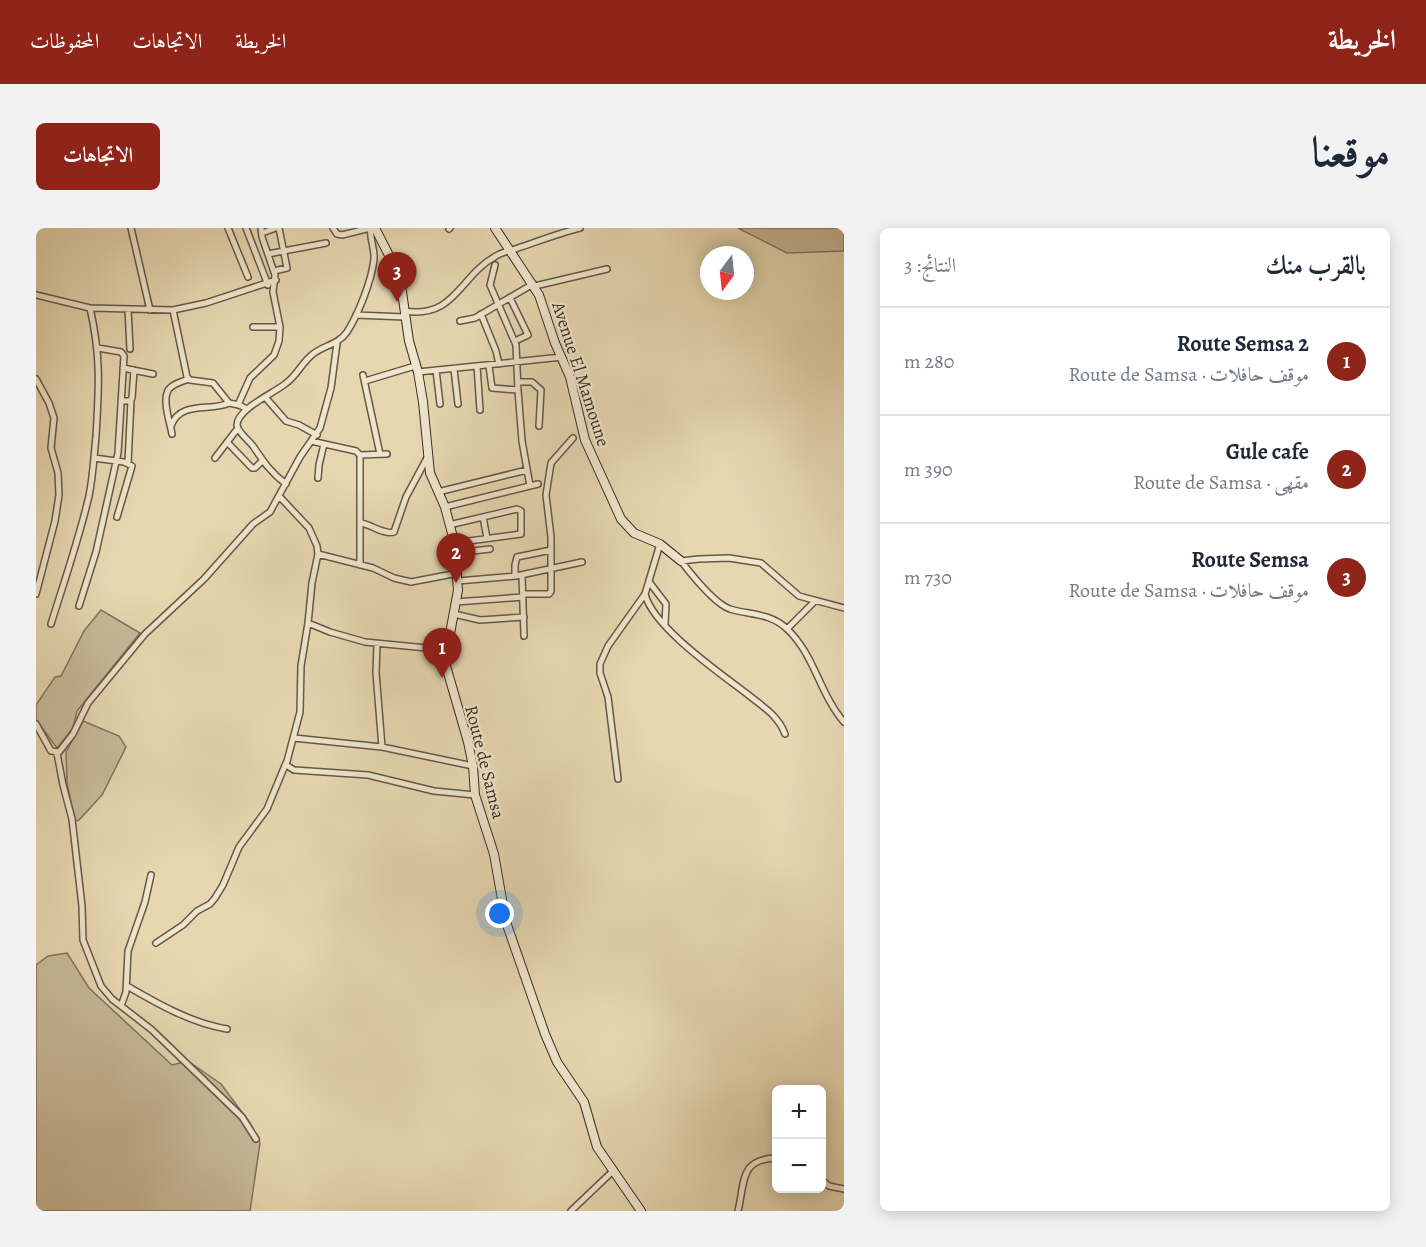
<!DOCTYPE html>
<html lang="ar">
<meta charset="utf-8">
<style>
:root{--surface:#fff;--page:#f2f2f3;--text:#1f2937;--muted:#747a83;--line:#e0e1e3;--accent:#8f2418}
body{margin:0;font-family:Alegreya,Amiri,serif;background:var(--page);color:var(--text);direction:rtl}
.controls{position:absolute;right:18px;bottom:18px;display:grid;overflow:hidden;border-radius:9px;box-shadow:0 3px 15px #0003}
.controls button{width:54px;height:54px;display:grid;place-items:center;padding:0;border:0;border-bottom:2px solid var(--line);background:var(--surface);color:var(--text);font:30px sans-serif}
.compass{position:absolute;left:664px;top:18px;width:54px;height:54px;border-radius:50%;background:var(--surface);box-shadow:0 3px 15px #0003;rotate:195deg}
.you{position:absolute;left:464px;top:686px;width:21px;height:21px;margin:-15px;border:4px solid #fff;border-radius:50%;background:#1a73e8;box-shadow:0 0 0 9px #1a73e833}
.badge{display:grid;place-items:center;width:39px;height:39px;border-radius:50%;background:var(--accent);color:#fff;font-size:20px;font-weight:700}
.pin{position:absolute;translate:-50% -50px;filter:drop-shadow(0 2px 3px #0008)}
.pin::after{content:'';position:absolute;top:32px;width:21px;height:18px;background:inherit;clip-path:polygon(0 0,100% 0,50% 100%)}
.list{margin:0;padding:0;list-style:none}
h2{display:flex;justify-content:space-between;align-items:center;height:78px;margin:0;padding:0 24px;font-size:26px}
h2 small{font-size:20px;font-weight:400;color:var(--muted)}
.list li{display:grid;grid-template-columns:39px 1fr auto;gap:18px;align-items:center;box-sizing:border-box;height:108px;padding:0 24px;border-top:2px solid var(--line)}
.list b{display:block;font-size:22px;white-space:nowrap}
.list p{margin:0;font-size:20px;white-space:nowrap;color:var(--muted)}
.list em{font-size:20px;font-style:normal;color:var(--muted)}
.map{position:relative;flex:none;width:808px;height:983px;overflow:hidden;direction:ltr;border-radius:9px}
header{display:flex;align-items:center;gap:36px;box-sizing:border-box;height:84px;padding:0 30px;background:var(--accent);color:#fff}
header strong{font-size:28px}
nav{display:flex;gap:33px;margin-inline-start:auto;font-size:21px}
.intro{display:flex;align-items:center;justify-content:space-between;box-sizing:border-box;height:144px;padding:0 36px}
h1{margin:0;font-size:42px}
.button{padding:15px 27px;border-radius:9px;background:var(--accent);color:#fff;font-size:21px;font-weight:700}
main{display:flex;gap:36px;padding:0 36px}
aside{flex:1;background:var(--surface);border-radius:9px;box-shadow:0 3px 15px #0003}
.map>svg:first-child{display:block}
.green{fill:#c9ba99;stroke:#82745e;stroke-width:1.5}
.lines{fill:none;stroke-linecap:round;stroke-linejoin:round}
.street-casing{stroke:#655847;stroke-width:8}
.secondary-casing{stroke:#3a2d24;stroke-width:10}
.street{stroke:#efe5cc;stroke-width:5}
.secondary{stroke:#efe5cc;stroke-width:8}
.labels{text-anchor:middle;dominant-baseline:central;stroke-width:4.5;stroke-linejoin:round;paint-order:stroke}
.street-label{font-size:18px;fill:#3a2d24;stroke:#efe5cc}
</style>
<header>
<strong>الخريطة</strong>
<nav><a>الخريطة</a><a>الاتجاهات</a><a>المحفوظات</a></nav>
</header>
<div class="intro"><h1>موقعنا</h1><a class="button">الاتجاهات</a></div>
<main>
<aside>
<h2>بالقرب منك<small>النتائج: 3</small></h2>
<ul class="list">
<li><span class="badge">1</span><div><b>Route Semsa 2</b><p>موقف حافلات · Route de Samsa</p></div><em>280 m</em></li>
<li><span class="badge">2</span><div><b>Gule cafe</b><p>مقهى · Route de Samsa</p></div><em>390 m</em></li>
<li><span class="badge">3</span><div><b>Route Semsa</b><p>موقف حافلات · Route de Samsa</p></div><em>730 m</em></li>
</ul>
</aside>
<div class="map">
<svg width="808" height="983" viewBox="0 0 808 983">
<rect width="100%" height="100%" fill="#e6d7b1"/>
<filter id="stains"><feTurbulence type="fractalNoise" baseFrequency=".00333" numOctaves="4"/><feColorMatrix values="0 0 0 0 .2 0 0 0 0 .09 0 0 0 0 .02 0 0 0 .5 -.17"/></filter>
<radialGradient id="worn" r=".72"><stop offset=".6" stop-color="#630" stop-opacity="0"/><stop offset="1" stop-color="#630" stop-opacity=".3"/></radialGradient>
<path class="green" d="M 702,0 L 808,0 L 808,23 L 751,25 Z
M 65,382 L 104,405 L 41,483 L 37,500 L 21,520 L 0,492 L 0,477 L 19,449 L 25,448 L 48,403 Z
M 47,493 L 83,508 L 90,519 L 66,567 L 43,592 L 39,593 L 31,555 L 30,524 Z
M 31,725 L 53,760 L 136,837 L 152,833 L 185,856 L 214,895 L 224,915 L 214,983 L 0,983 L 0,737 L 12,728 Z"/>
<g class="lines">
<defs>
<path id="street" d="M 95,0 L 114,82
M 192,0 L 212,49
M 210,0 L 232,57
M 297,0 L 301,6 L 306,7 L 334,0
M 413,1 L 414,0
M 226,5 L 240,0
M 232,26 L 290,15
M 238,43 L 251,40 L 243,0
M 499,58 L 571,41
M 0,67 L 54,80 L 137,82 L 170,75 L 240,52
M 474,70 L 492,107 L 479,113
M 92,81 L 94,121
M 137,82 L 151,149 L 154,152 L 177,155 L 193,175 L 203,177 L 211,181
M 368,83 C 420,91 423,48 460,28 C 466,24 475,23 482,20 C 503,13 523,5 544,0
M 445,86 L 460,123 L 463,136
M 320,87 L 369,89
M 424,93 L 439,90 L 497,56
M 217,99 L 244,99
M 441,138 L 444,182
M 453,138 L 456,160 L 482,162 L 480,117 L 454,57 L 459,37
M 87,140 L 117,146
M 418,141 L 422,176
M 400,142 L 404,176
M 382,144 L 526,129
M 327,147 L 344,226
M 0,151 L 13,175 L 18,190 L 15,220 L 22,245 L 23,267 L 19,293 L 0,366
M 329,153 L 379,138
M 482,154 L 496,154 L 505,162 L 503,198
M 482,162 L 486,213 L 494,258
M 229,169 L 250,193 L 263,197 L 281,207
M 85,173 L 94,173 L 96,170 L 98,142
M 202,177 L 214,150 L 238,127 L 243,113 L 244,99 L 237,64 L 239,47 L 226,9 L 225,0
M 135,198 C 144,172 175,184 193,175
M 136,206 C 134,194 124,167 135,159 C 140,155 147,153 153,151
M 275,213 L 320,223 L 324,227 L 324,337
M 191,214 L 216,240 L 219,240 L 226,233
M 324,227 L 351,226
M 58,230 L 88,234 L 96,238 L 81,289
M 179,230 L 202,200
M 92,235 L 95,172
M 282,250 L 283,237 L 288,216
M 250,256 C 235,245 227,233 217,218 C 213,213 201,203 201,197 C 201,181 238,165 249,156 C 261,148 266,134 277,126 C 288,117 302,117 311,104 C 322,87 336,52 338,31 C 339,20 333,11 335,0
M 402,264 L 491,242
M 243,268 L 273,300 L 281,318 L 282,326 L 276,355 L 272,395 L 265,438 L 264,484 L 250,537 L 258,542 L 332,547 L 398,563 L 439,567
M 409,279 L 502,256
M 447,289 L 451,310
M 325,295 C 336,297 348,307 358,304 L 370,269 L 391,230
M 413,297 L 481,281 L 485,283 L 485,306 L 418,315
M 420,325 L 454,321
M 282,326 L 337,340 L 358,350 L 375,354 L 422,345
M 486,347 L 488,408
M 479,348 L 479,337 L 481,329 L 515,322
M 422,353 L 480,348 L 546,334
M 614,355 L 630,376 L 629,396
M 487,366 L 513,366 L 515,363 L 515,309 L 510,267 L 515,235 L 537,210
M 609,366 C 617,400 687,447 715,469 C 729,480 743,489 749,506
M 420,374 L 487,369
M 43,378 L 60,324 L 82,225 L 88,128 L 85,124 L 62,120
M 808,380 L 763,368 L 725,335 L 693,330 L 663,331 L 645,333 C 655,346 679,376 694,381 C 714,387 734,385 750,400 C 778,425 784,467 808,494
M 418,386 L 444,392 L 488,389
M 272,395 L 294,404 L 329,414 L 411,422
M 15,396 C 28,354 43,311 53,268 C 57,248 58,228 60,208 C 63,159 65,128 54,80
M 751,401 L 779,373
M 341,416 L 340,445 L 346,519
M 0,496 L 15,523 L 23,524 L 37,506 L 52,475 L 109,406 L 168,351 L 217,296 L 234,284 L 264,229 L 284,200 L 295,160 L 301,115
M 258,510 L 346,519 L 437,538
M 21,525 L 27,557 L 36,591 L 46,678 L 47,712 L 65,758 L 76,771 L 116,802 L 206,889 L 220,911
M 582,551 L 572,469 L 564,445 L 564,436 L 572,418 L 609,366 L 624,316
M 120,715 L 147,697 L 161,683 L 174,676 L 179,670 L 187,657 L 203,619 L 231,581 L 250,535
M 91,758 C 122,776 155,795 191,801
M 85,778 L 90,764 L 92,723 L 109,674 L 115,647
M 786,952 L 793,958 L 808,961
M 535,983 L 578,942
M 702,983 C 709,955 703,931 740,930"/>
<path id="secondary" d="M 339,0 L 361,43 L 365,57 L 373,113 L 382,144 L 387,174 L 394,245 L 409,279 L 418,313 L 422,362 L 411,422 L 410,438 L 432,514 L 437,538 L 439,567 L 458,626 L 470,694 L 509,806 L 521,834 L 548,874 L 561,919 L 605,983
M 459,0 L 503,67 L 519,115 L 534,149 L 549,212 L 585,291 L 598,305 L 624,316 L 645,333"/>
</defs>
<use href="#street" class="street-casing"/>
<use href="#secondary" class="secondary-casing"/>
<use href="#street" class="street"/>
<use href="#secondary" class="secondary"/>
</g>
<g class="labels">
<g class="street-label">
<text transform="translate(545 146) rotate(72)">Avenue El Mamoune</text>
<text transform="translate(449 534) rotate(76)">Route de Samsa</text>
</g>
</g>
<rect width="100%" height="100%" filter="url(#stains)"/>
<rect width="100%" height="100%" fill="url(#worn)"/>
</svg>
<div class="controls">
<button>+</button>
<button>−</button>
</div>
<svg class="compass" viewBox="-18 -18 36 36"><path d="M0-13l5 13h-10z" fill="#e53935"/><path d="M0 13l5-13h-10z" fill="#747a83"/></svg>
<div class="you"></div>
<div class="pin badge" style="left:406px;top:450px">1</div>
<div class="pin badge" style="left:420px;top:355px">2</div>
<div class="pin badge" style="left:361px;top:74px">3</div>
</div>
</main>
